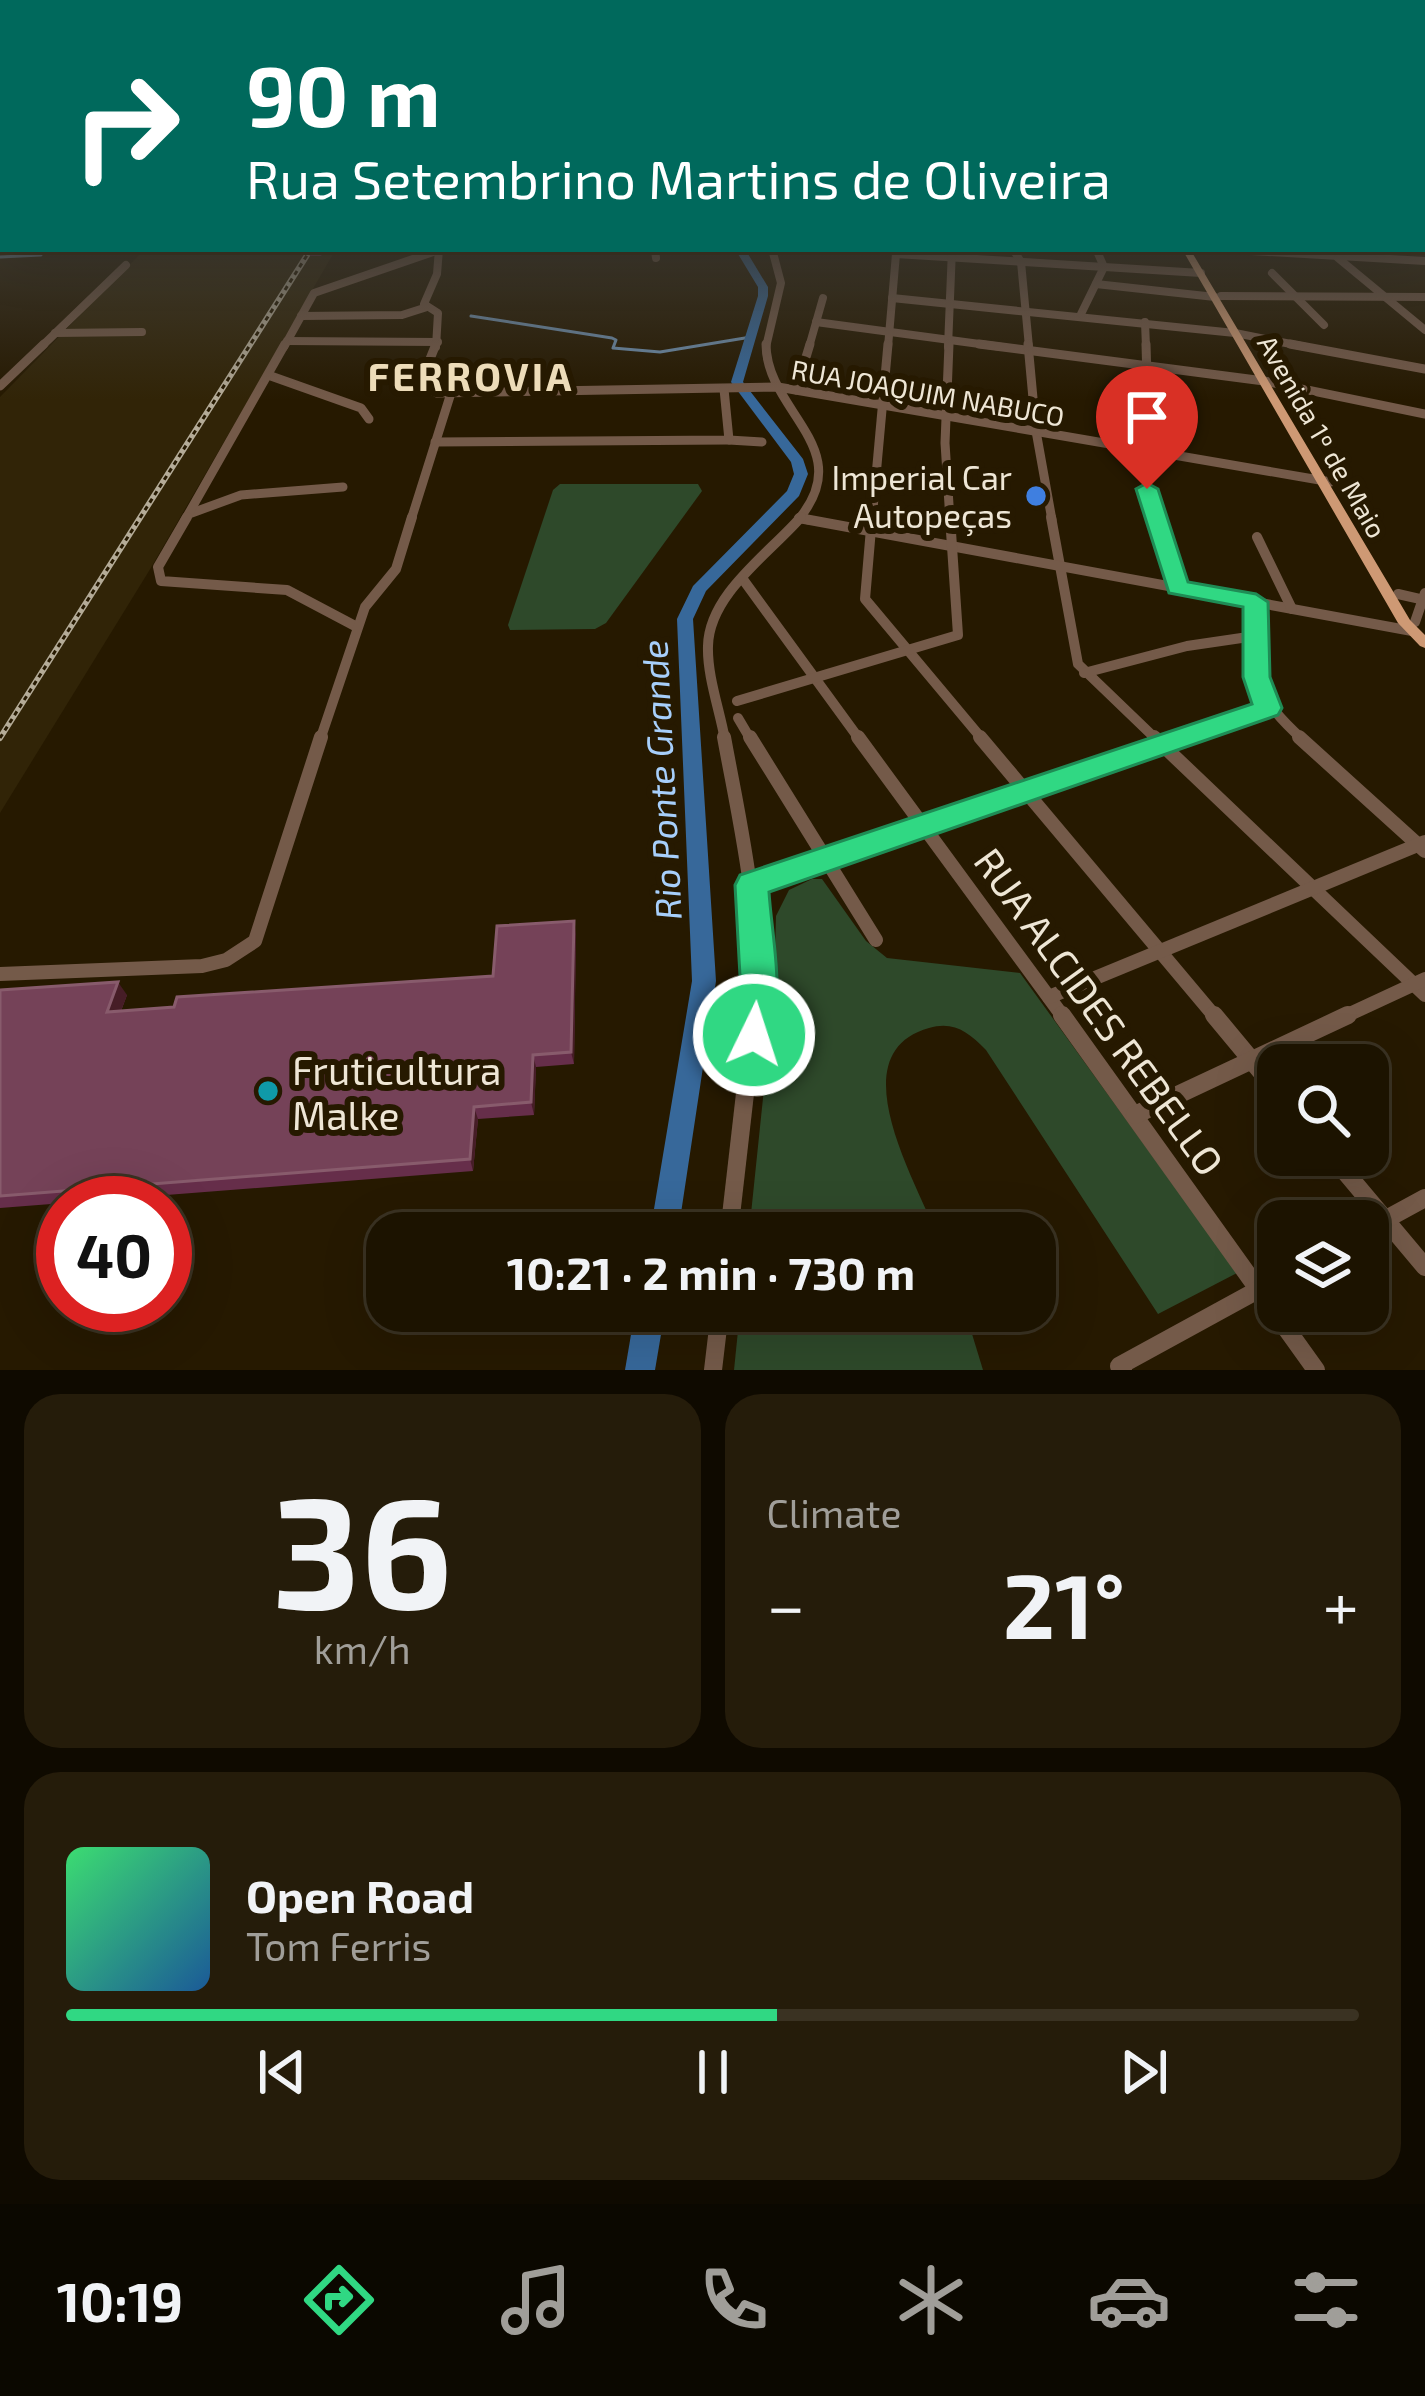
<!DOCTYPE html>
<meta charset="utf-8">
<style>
body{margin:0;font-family:"Exo 2",sans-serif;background:#251c0a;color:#f1f3f6;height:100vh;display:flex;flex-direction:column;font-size:45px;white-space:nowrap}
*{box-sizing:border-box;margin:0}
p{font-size:39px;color:#a09e99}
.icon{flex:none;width:66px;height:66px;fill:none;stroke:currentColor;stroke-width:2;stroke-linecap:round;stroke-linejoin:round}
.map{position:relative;height:1370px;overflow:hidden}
.drawer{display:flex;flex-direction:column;gap:24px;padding:24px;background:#0f0a00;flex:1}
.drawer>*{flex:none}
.top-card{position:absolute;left:0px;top:0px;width:1425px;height:252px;box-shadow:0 12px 48px #0002,0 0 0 3px #3a3222;background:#00695c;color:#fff;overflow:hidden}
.buttons{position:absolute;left:1257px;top:1044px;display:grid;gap:24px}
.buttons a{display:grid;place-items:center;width:132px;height:132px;border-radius:24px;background:#1c1300;box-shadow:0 12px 48px #0002,0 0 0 3px #3a3222;font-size:60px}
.speed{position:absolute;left:36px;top:1176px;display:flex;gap:24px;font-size:60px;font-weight:700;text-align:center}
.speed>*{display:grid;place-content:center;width:156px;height:156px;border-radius:50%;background:#1c1300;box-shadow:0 12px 48px #0002,0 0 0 3px #3a3222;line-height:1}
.speed .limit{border:18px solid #d22;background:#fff;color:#111}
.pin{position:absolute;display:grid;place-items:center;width:102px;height:102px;color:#fff;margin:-123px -51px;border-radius:50% 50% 50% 0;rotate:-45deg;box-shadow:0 0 12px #0007}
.pin .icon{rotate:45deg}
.me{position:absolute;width:132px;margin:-66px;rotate:4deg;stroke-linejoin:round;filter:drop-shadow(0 0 9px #0008)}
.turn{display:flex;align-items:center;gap:42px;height:252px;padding:0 48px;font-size:54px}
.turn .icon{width:156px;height:156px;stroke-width:2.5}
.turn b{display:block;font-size:84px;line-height:102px}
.big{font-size:90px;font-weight:700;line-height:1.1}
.drawer .widget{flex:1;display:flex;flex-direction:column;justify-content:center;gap:18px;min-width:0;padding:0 42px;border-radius:36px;background:#251c0a}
.drawer .dial{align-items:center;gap:0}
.dial b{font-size:156px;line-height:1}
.song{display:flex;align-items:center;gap:36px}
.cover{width:144px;height:144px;border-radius:18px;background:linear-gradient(135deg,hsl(140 70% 55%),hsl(210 70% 35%))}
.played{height:12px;border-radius:6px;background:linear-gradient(90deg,#30d883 55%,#3a3222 55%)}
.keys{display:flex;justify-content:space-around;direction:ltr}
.heat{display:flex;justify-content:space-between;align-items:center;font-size:66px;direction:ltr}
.drawer .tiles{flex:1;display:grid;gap:24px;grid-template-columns:1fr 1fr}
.widget:last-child{grid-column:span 2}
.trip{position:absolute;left:366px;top:1212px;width:690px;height:120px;border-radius:36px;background:#1c1300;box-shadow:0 12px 48px #0002,0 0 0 3px #3a3222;font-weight:700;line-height:120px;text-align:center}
.menu{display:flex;height:192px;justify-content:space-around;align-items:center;background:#0b0800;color:#a09e99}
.menu .icon{width:84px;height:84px}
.menu .active{color:#30d883}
.menu b{font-size:54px;color:#f1f3f6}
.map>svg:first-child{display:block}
</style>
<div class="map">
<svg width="1425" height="1370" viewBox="0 0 1425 1370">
<rect width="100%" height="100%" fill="#261900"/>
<polygon fill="#312407" points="145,249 336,249 149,571 0,813 0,397"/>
<g fill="#2e492a">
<polygon points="560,484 698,484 702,491 606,623 595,629 510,630 508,625 553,490"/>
<path d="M 812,879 L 822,879 L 866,941 L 887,958 L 1020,973 L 1237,1273 L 1158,1314 L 986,1050 C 968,1032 954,1021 929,1028 C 839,1053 915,1179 936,1233 L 749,1233 L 774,992 L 776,916 L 789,890 Z"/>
<polygon points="740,1311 965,1311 983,1370 734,1370"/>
</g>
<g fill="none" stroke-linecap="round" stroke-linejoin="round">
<g stroke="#6e8eac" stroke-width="3">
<polyline points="91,249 120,249"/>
<polyline points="53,252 65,249"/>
<polyline points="0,257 41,255"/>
<polyline points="471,316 612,338 616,340 613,348 660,352 751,337"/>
</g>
<g fill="#37689a" fill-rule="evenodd">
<polygon points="735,249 745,249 768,287 768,296 743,382 803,459 808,474 799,496 706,591 693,619 716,981 678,1233 650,1233 692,981 677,619 693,586 787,491 794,474 791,462 731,382 758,296 758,287"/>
<polygon points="635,1311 665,1311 655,1370 625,1370"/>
</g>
<g stroke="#745a49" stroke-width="8">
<polyline points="655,249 656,258"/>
<polyline points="1013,249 1021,262 1029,347"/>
<polyline points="1217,249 1425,261"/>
<polyline points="1338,258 1425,330"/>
<polyline points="1272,273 1324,325"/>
<polyline points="1096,284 1215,297"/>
<polyline points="1221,296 1425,297"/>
<polyline points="892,298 1235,333 1306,347"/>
<polyline points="1081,314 1104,267 1096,249"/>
<polyline points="301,316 402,315 427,307"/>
<polyline points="816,322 1002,347"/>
<polyline points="1145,322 1146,347"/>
<polyline points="55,333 142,332"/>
<polyline points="287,341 438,342"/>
<polyline points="41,347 126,265"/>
<polyline points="284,347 314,293 439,250 487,249"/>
<polyline points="436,347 438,313 424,304 437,274 439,249"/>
<polyline points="766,347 781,283 772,249"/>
<polyline points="809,347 823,298"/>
<polyline points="888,347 896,254 1201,273"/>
<polyline points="948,347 952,249"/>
</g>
<g stroke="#745a49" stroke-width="9">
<path d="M 766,344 C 766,412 859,448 798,520"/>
<polyline points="949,344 945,443 950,520"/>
<polyline points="979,344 1264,381 1425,414"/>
<polyline points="1028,344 1036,431 1052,520"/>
<polyline points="1146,344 1149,450"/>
<polyline points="1290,344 1425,369"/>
<polyline points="268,375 361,408 369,419"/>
<polyline points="375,376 420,384 437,393 778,387 1331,482"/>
<polyline points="420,384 436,344"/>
<polyline points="0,386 44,344"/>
<polyline points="796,390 810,344"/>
<polyline points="729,440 762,442"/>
<polyline points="435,442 729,440 724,389"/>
<polyline points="1147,489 1157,520"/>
<polyline points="189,514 241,495 343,487"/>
<polyline points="799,518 809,520"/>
<polyline points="185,520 285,344"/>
<polyline points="411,520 451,393"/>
<polyline points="872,520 888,344"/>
</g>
<g stroke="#745a49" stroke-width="10">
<polyline points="187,517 158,567 161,581 287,590 357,627"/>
<polyline points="872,517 865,599 983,740"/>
<polyline points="1051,517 1078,664 1157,740"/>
<polyline points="1156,517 1178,588"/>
<polyline points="799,518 1412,631"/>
<polyline points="1257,537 1292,609"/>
<polyline points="742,578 860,740"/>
<polyline points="1398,594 1425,600"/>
<path d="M 1256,602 C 1256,675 1246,688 1303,740"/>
<polyline points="1415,622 1425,593"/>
<polyline points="1084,673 1187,646 1255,636"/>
<polyline points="737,701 958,635 950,517"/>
<polyline points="738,718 751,740"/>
<polyline points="320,740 365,607 396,569 412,517"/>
<path d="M 725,740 C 720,711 707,676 708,646 C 709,594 770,553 801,517"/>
<polyline points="1175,740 1268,708"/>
</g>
<g stroke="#745a49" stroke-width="14">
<path d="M 724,737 C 741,830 764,924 753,1018"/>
<polyline points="750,737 876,940"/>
<polyline points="858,737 1064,1018"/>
<polyline points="980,737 1216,1018"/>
<polyline points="1154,737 1425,995"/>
<polyline points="1299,737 1425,851"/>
<polyline points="751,885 1184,737"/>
<polyline points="0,974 202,966 226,960 255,941 321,737"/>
<polyline points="1049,997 1425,842"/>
<polyline points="1341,1018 1425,979"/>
</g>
<g stroke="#745a49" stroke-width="18">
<polyline points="1062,1015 1316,1370"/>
<polyline points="1214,1015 1278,1092"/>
<polyline points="1135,1115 1348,1015"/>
<polyline points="1331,1155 1425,1267"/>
<polyline points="1368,1229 1425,1198"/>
<polyline points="729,1233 754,1015"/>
<polyline points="713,1370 720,1311"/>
<polyline points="1123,1370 1119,1366 1278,1279"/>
</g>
<polygon fill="#ce9974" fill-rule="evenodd" points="1182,249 1190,249 1410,620 1425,635 1425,648 1420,646 1398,623"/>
<g stroke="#b4ab97" stroke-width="6">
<polyline id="rail" points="0,738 311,249"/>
</g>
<use href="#rail" stroke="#261900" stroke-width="3" stroke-dasharray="4.5" stroke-linecap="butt"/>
</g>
<g fill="#662e4a">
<polygon points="308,249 326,249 321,256 310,256"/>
<polygon points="576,934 574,1064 536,1067 534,1115 478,1119 473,1171 0,1208 0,990 127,995 121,1011 174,1007 493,976"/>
</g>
<g fill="#461d26">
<polygon points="574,921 576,934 574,1064 571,1052"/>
<polygon points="118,982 127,995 116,1024 107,1012"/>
<polygon points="533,1055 536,1067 534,1115 531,1102"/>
<polygon points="474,1107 478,1119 473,1171 470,1159"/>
</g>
<polygon fill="#754258" stroke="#885b6c" stroke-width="3" points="574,921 571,1052 533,1055 531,1102 474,1107 470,1159 0,1196 0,990 118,982 107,1012 174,1007 177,997 493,976 497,926"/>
<linearGradient id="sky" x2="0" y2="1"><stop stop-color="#150e00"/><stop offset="0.52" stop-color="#413e37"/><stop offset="1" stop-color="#413e37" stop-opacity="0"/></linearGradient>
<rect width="1425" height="400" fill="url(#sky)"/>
<path fill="#30d883" stroke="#1f8c55" stroke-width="3" d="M 1147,483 L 1158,489 L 1188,582 L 1256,594 L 1268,602 L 1270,677 L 1282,708 L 1278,715 L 769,892 C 772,939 787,1003 767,1047 L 754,1051 L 741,1047 L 735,1035 L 740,976 L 735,885 L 740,875 L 1252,704 L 1243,677 L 1243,607 L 1169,593 L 1136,489 Z"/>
<circle fill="#3f7fe0" stroke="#261900" stroke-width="4.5" cx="1036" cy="496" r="12"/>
<circle fill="#0f9aa8" stroke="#261900" stroke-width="4.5" cx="268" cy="1091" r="12"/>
<g text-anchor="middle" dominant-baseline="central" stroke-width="12" stroke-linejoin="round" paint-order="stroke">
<g font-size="27" fill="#eee6d5" stroke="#261900">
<text transform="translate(928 392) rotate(10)">RUA JOAQUIM NABUCO</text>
<text transform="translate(1323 436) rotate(60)">Avenida 1º de Maio</text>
</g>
<g font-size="33" fill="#eee6d5" stroke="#261900" text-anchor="end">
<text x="1012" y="477">Imperial Car<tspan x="1012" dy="38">Autopeças</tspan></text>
</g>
<g font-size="36" font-style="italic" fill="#a7cffb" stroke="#261900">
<text transform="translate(660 780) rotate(-93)">Rio Ponte Grande</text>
</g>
<g font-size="39" font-weight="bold" letter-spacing="3" fill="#eddcb9" stroke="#261900">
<text x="471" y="375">FERROVIA</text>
</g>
<g font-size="39" fill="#eee6d5" stroke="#261900">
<text transform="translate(1100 1011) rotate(54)">RUA ALCIDES REBELLO</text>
</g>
<g font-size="39" fill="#eee6d5" stroke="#261900" text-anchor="start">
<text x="292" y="1069">Fruticultura<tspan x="292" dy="45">Malke</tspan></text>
</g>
</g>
</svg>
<div class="buttons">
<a><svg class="icon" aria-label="search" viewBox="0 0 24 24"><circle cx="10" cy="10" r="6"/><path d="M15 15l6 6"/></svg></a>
<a><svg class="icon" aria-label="layers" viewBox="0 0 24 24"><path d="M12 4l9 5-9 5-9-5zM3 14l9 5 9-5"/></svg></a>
</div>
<div class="speed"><div class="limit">40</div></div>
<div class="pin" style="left:1147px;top:489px;background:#d93025"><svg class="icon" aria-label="arrive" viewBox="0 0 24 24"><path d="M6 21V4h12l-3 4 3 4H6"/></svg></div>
<svg class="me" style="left:754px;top:1035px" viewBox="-20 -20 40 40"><circle r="17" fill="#30d883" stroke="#fff" stroke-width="3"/><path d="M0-11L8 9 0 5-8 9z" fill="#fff"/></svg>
<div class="trip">10:21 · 2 min · 730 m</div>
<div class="top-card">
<div class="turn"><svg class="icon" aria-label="right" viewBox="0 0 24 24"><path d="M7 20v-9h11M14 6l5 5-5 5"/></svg><div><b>90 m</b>Rua Setembrino Martins de Oliveira</div></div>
</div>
</div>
<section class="drawer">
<div class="tiles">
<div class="widget dial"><b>36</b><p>km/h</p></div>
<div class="widget"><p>Climate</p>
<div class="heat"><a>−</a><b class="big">21°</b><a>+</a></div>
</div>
<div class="widget">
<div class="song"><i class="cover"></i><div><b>Open Road</b><p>Tom Ferris</p></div></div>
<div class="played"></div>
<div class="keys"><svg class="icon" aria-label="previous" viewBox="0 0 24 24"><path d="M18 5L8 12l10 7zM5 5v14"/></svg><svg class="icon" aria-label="pause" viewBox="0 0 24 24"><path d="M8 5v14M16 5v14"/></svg><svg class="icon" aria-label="next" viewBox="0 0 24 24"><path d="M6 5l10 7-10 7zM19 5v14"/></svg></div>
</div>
</div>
</section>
<nav class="menu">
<b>10:19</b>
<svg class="icon active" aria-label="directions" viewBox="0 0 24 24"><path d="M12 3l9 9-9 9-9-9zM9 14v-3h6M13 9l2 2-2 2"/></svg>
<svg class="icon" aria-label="music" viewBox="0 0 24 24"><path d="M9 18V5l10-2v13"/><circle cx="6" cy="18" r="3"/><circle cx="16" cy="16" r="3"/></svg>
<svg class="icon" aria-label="phone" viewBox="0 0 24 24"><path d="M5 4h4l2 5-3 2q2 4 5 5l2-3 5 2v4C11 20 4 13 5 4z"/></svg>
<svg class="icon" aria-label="climate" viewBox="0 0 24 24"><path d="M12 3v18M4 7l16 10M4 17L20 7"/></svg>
<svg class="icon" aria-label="car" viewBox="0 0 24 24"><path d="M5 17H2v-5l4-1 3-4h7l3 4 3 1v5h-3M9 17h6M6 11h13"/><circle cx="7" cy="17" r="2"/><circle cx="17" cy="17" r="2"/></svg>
<svg class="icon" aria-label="filters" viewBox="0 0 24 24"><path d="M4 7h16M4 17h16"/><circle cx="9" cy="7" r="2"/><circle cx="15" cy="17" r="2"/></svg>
</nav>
